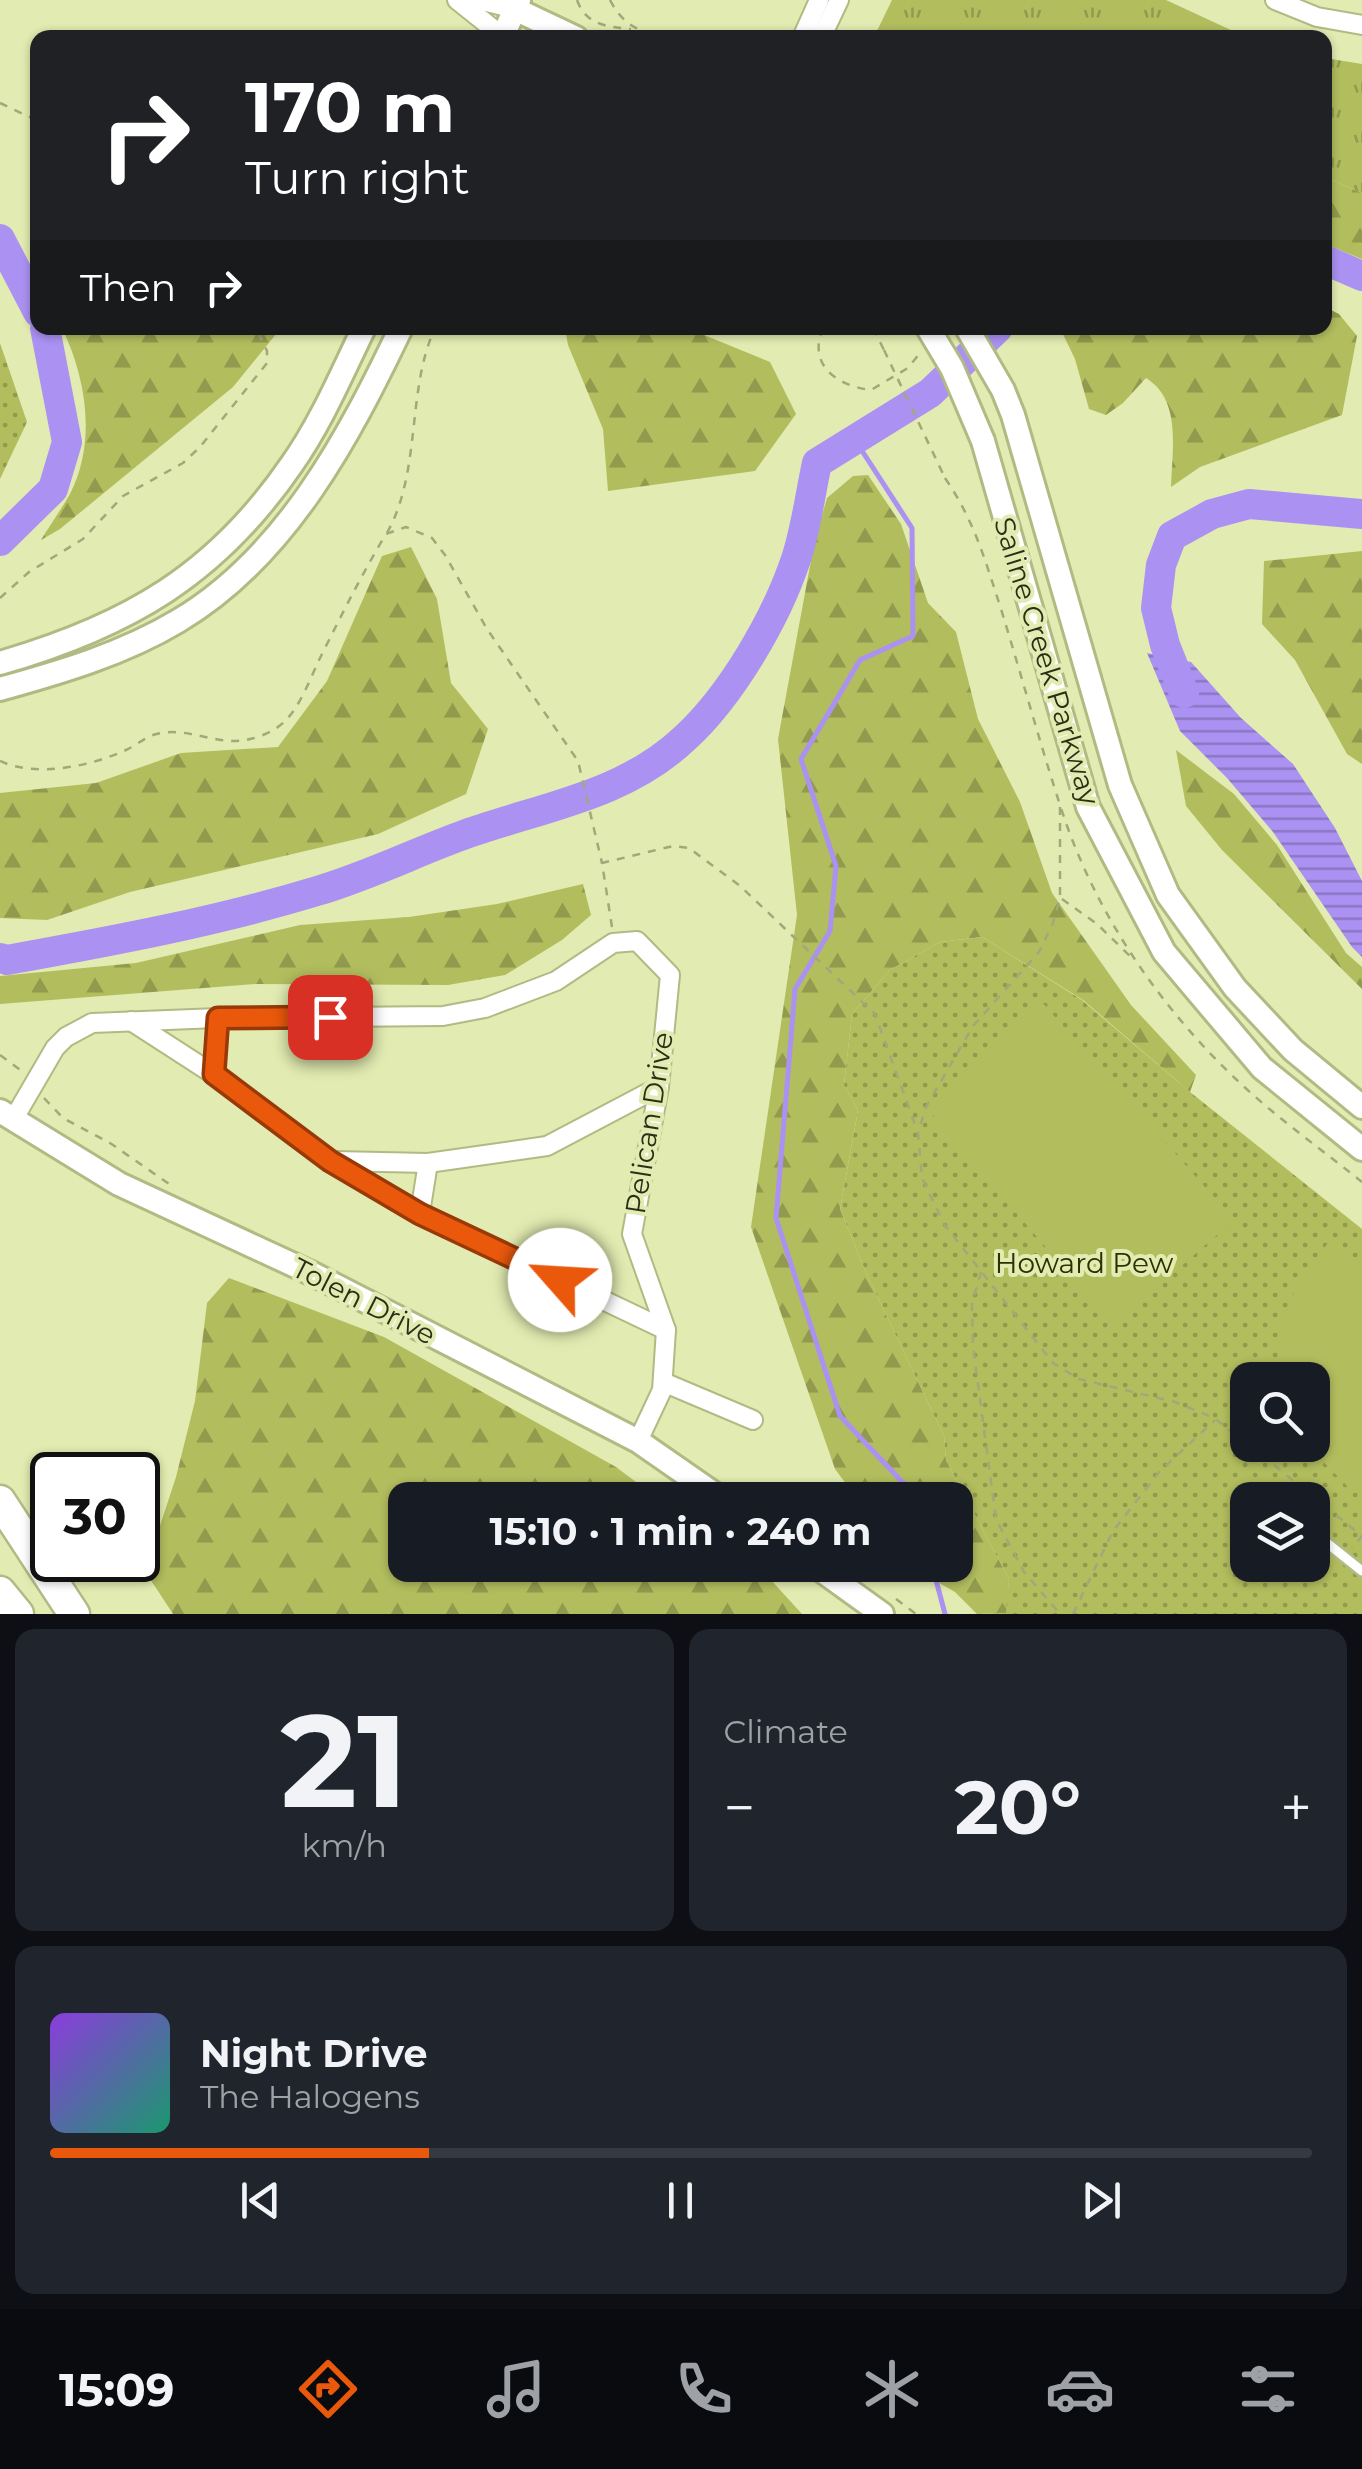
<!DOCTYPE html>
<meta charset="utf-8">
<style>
body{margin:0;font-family:Montserrat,sans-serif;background:#20242c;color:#f1f3f6;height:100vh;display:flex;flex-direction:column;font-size:38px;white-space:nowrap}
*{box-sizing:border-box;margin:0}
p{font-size:32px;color:#9ea1a6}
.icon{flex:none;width:55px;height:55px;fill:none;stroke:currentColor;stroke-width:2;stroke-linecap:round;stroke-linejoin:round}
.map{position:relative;height:1614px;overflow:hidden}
.details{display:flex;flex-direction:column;gap:15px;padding:15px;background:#0d0f14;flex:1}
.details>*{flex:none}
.top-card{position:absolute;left:30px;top:30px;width:1302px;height:305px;border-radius:20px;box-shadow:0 2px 8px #0004;background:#202124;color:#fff;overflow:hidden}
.buttons{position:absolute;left:1230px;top:1362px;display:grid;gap:20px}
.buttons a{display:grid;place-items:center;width:100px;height:100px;border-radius:20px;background:#171b24;box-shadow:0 2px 8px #0004;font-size:50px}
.speed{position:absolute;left:30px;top:1452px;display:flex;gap:20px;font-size:50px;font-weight:700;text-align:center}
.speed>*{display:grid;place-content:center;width:130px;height:130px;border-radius:50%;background:#171b24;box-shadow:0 2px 8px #0004;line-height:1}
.speed .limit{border:5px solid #111;border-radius:15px;background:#fff;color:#111}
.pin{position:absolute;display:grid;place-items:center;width:85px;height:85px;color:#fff;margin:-42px;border-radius:20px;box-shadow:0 5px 15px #0006}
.me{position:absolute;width:110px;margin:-55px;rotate:296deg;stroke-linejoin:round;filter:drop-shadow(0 0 8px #0008)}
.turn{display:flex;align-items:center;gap:35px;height:210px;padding:0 50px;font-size:45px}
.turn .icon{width:130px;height:130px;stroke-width:2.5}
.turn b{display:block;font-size:70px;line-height:85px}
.then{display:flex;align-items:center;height:95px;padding:0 50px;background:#0003;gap:20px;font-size:38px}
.big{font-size:75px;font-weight:700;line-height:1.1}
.details .tile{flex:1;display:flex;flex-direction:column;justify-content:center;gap:15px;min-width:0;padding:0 35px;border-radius:20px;background:#20242c}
.details .dial{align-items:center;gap:0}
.dial b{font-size:130px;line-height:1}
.song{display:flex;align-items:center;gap:30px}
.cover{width:120px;height:120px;border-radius:15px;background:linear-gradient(135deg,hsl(270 70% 55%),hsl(160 70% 35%))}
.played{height:10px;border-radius:5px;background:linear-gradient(90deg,#ea580c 30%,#363941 30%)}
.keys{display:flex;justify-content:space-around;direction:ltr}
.heat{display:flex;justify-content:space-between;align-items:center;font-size:55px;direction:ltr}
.details .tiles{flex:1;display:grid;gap:15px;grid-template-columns:1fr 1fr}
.tile:last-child{grid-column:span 2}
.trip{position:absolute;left:388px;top:1482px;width:585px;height:100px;border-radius:20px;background:#171b24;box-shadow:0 2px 8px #0004;font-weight:700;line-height:100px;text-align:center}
.tab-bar{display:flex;height:160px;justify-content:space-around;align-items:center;background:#090b0e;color:#9ea1a6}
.tab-bar .icon{width:70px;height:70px}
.tab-bar .selected{color:#ea580c}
.tab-bar b{font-size:45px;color:#f1f3f6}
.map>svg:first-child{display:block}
</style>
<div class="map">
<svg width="1362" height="1614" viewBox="0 0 1362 1614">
<defs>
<pattern id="grass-tufts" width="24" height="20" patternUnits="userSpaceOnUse" patternTransform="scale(2.5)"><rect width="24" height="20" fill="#b2bd5e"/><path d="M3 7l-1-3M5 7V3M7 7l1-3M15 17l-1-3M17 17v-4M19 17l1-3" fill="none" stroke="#919a4d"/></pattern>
<pattern id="forest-firs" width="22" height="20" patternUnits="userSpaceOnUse" patternTransform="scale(2.5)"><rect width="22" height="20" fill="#b2bd5e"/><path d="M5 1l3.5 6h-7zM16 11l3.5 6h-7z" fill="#919a4d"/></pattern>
<pattern id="park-dots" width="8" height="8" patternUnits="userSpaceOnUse" patternTransform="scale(2.5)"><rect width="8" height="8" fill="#b2bd5e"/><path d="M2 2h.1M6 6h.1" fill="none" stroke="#919a4d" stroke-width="1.8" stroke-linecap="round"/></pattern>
<pattern id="water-rules" width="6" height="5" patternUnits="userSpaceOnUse" patternTransform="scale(2.5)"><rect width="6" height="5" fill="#ab91f2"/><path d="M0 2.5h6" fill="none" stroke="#8b77c3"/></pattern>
</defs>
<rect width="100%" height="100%" fill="#e2ebb1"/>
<g fill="url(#grass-tufts)">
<polygon points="892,0 1166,0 1246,37 874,37"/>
<polygon points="1325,58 1362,64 1362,193 1325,177"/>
</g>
<g fill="url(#forest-firs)">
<polygon points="1325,177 1362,193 1362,259 1325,244"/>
<path d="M 1325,307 L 1339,314 L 1357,336 L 1342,415 L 1200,467 L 1171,487 C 1172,450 1182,400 1146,378 L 1123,403 L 1106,415 L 1089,409 L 1075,359 L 1060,328 L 1325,328 Z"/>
<path d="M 62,328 L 281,328 L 233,387 L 60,529 L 41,540 C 50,525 61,510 70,494 C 97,441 86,378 62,328 Z"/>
<polygon points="565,328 687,328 770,362 796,414 755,471 608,491 603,429 568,345"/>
<polygon points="868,475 901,524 928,603 956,632 978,719 1020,802 1052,893 1131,1005 1196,1075 1190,1092 1083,1000 982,937 940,942 890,970 852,1014 844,1085 858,1110 840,1209 867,1275 944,1436 946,1460 1009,1579 1007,1613 977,1614 955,1592 908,1565 955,1565 955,1500 858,1500 835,1469 751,1227 797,915 778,739 815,539 827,498 853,476"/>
<polygon points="411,547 437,599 451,683 488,729 466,794 378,834 130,892 47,920 0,918 0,793 96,783 181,753 278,747 327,681 382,556"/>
<polygon points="1362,551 1362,764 1347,754 1295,660 1262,624 1264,561"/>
<polygon points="1176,750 1234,794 1277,845 1346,953 1362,967 1362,989 1222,850 1186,806"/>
<polygon points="583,884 591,915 562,940 505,975 448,985 255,984 0,1004 0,976 136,963 300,925 409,917 497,904"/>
<polygon points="229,1278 384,1337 616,1467 660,1500 405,1500 405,1565 750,1565 771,1580 802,1614 173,1614 145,1571 176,1477 195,1401 207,1303"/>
</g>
<g fill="url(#park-dots)" fill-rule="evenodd">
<polygon points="0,343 27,422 0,479"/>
<path d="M 982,937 L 1082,1000 L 1190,1092 L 1362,1229 L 1362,1614 L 984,1614 L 1006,1613 L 1009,1579 L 946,1460 L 944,1436 L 867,1275 L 840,1209 L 858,1110 L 844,1085 L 852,1014 L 890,970 L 940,942 ZM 1248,1380 L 1312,1380 L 1312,1445 L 1248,1445 ZM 1248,1500 L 1312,1500 L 1312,1565 L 1248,1565 Z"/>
</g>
<g fill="#b2bd5e">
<polygon points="1041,1001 1234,1220 1113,1326 926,1107"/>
<path d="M 1328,1243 L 1362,1266 L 1362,1484 L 1354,1493 L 1307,1445 L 1312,1445 L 1312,1380 L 1281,1380 C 1275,1320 1291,1289 1328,1243 Z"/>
</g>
<polygon fill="url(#water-rules)" points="1147,653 1191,662 1241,718 1293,764 1335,828 1362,881 1362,957 1352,947 1273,832 1227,778 1180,731"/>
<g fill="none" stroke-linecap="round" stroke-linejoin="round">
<g stroke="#ab91f2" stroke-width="5">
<polyline points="855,440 912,528 913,636 860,660 801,759 836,866 830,931 795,989 776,1218 840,1416 907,1487 911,1500"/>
<polyline points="932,1565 945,1614"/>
</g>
<g stroke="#ab91f2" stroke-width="30">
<polyline points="0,239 38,312"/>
<polyline points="1325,260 1362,276"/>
<polyline points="0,541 53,489 67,442 45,328"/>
<polyline points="1184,693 1165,645 1156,608 1161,565 1172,536 1212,514 1249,504 1362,514"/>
<path d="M 0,958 L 7,960 C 112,941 215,922 317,891 C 368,876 416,852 466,834 C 542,807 624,796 685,738 C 731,696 776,619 796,559 C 806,529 810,495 817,463 L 930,393 L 998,328"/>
</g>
<g stroke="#b2ba83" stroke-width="14">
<g id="lane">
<polyline points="1312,1531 1362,1571"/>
<polyline points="1236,1565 1248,1551"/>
</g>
</g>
<g stroke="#b2ba83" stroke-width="22">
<g id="street">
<polyline points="457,0 502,36"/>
<polyline points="479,0 515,9"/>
<polyline points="1275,0 1317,17 1362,25"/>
<polyline points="802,38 819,0"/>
<polyline points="821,38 839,0"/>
<polyline points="131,1021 213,1074 330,1161 420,1213 666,1330"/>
<polyline points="213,1074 218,1018"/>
<polyline points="13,1120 55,1048 66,1037 92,1023 218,1018 443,1016 485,1008 556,981 613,943 637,941 670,975 659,1087 632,1234 666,1330 662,1390 638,1441"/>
<polyline points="335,1161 428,1163 547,1146 659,1087"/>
<polyline points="420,1213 428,1163"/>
<polyline points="663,1382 753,1420"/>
</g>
</g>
<g stroke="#b2ba83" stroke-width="28">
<g id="secondary">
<polyline points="515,9 576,38"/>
<polyline points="502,38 519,0"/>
<polyline points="967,328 1003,390 1013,415 1120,785 1168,895 1235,988 1293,1050 1362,1107"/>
<polyline points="983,441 1088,807 1164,952 1262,1068 1362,1149"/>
<path d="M 0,663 C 128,626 216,575 292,464 C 321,423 342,373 364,328"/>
<path d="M 0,689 C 61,672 123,654 178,621 C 286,557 349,437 401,328"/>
<polyline points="0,1111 119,1184 313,1274 638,1441 723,1500"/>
<polyline points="814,1565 882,1614"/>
</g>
</g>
<g stroke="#b2ba83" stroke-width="35">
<g id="highway">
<polyline points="0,1501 74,1614"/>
<polyline points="0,1592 18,1614"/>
</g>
</g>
<g stroke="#a1a87a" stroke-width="2.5" stroke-dasharray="8 8" stroke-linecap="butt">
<path d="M 577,0 C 586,25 607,27 631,29"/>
<path d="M 610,0 C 623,25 637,30 663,38"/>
<polyline points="153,38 155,33"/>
<polyline points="853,38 856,26"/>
<polyline points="0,103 38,121"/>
<path d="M 823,328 C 807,365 837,386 871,390 L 908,368 L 920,353"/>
<polyline points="873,328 884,350"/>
<path d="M 945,478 C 975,522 985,560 1001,609 C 1021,674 1039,740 1060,805 C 1093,910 1159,1007 1239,1082 C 1277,1118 1321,1149 1362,1182"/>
<path d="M 387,533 C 422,470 406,391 435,328"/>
<polyline points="0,598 29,572 83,539 123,496 183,463 200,447 267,363 267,351 256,328"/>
<path d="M 0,761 C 37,778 91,766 126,750 C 135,746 143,739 153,735 C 187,724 217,748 250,739 C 261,737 276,730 284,722 C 301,706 311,676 321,656 C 342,614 362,574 386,534 L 406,527 L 432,538 L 445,555 L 487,629 L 578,761 L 602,863"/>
<polyline points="1060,807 1060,898 1053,923 1039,952 973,1026 926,1107 918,1133 922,1178 944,1224 1053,1363 1079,1379 1175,1402 1214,1418 1248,1444"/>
<polyline points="1062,899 1097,924 1132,958"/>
<polyline points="612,927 602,863 673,846 689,848 739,885 875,1014 917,1130"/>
<polyline points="0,1055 23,1072"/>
<polyline points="44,1098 63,1118 110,1143 172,1186"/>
<polyline points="981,1272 972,1304 973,1347 996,1519 1024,1572 1060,1614"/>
<polyline points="1249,1445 1362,1536 1352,1548"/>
<polyline points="896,1599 916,1614"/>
<polyline points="1073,1614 1113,1531 1160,1471 1215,1420"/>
</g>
<use href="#lane" stroke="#fff" stroke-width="9"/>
<use href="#street" stroke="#fff" stroke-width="18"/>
<use href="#secondary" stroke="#fff" stroke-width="22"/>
<use href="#highway" stroke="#fff" stroke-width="30"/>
<g stroke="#b2ba83" stroke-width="28" stroke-linecap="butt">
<polyline id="secondary-bridge" points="928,328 952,368 983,441"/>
</g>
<polyline stroke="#a1a87a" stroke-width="2.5" stroke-dasharray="8 8" stroke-linecap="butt" points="884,350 945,478"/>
<use href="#secondary-bridge" stroke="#fff" stroke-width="22"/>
</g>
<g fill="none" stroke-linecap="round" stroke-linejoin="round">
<g stroke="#983908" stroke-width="25">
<polyline id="route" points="330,1017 218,1018 214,1074 330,1161 420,1214 560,1280"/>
</g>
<use href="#route" stroke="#ea580c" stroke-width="18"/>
</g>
<g text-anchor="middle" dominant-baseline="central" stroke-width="8" stroke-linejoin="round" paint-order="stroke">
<g font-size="28" fill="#2b2e17" stroke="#e2ebb1">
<text transform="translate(1047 661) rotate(73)">Saline Creek Parkway</text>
<text transform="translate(649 1123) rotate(-81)">Pelican Drive</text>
<text transform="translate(364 1301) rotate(27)">Tolen Drive</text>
</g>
<g font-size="28" fill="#2d3100" stroke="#e2ebb1">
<text x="1084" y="1263">Howard Pew</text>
</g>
</g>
</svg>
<div class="buttons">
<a><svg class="icon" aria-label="search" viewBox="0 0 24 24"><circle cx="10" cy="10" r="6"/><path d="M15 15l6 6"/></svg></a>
<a><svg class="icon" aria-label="layers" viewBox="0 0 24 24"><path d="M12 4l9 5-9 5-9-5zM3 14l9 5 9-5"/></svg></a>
</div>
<div class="speed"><div class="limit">30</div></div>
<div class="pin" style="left:330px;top:1017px;background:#d93025"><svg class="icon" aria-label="arrive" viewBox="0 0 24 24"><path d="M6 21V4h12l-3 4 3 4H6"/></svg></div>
<svg class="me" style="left:560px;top:1280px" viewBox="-20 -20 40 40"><circle r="19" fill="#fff"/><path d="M0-13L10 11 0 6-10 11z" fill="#ea580c"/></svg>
<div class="trip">15:10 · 1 min · 240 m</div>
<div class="top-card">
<div class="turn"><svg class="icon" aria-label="right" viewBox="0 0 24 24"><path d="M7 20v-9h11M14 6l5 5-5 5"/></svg><div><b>170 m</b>Turn right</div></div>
<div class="then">Then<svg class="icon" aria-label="right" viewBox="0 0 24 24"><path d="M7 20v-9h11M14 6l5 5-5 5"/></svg></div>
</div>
</div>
<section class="details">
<div class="tiles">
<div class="tile dial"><b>21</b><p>km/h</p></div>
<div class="tile"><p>Climate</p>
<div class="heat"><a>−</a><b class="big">20°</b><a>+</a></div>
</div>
<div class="tile">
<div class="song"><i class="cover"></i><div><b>Night Drive</b><p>The Halogens</p></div></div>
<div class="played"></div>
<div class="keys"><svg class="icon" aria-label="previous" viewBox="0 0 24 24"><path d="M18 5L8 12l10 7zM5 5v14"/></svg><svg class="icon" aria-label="pause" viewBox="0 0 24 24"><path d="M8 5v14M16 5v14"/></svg><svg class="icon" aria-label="next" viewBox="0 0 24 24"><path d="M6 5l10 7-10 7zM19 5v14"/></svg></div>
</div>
</div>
</section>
<nav class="tab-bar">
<b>15:09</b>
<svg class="icon selected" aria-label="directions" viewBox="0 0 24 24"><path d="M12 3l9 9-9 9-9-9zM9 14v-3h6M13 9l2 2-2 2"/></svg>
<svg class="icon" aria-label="music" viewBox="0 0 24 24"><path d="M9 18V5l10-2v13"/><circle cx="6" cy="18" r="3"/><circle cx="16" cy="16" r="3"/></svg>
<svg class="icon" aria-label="phone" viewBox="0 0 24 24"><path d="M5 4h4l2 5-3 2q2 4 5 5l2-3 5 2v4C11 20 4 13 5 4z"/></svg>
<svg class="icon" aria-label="climate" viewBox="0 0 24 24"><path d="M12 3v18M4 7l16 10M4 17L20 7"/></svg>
<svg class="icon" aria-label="car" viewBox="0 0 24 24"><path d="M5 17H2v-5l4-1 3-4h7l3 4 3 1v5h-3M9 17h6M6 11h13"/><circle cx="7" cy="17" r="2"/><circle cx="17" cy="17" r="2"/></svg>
<svg class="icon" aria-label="filters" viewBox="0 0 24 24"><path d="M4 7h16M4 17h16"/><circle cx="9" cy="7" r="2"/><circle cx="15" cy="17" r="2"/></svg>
</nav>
